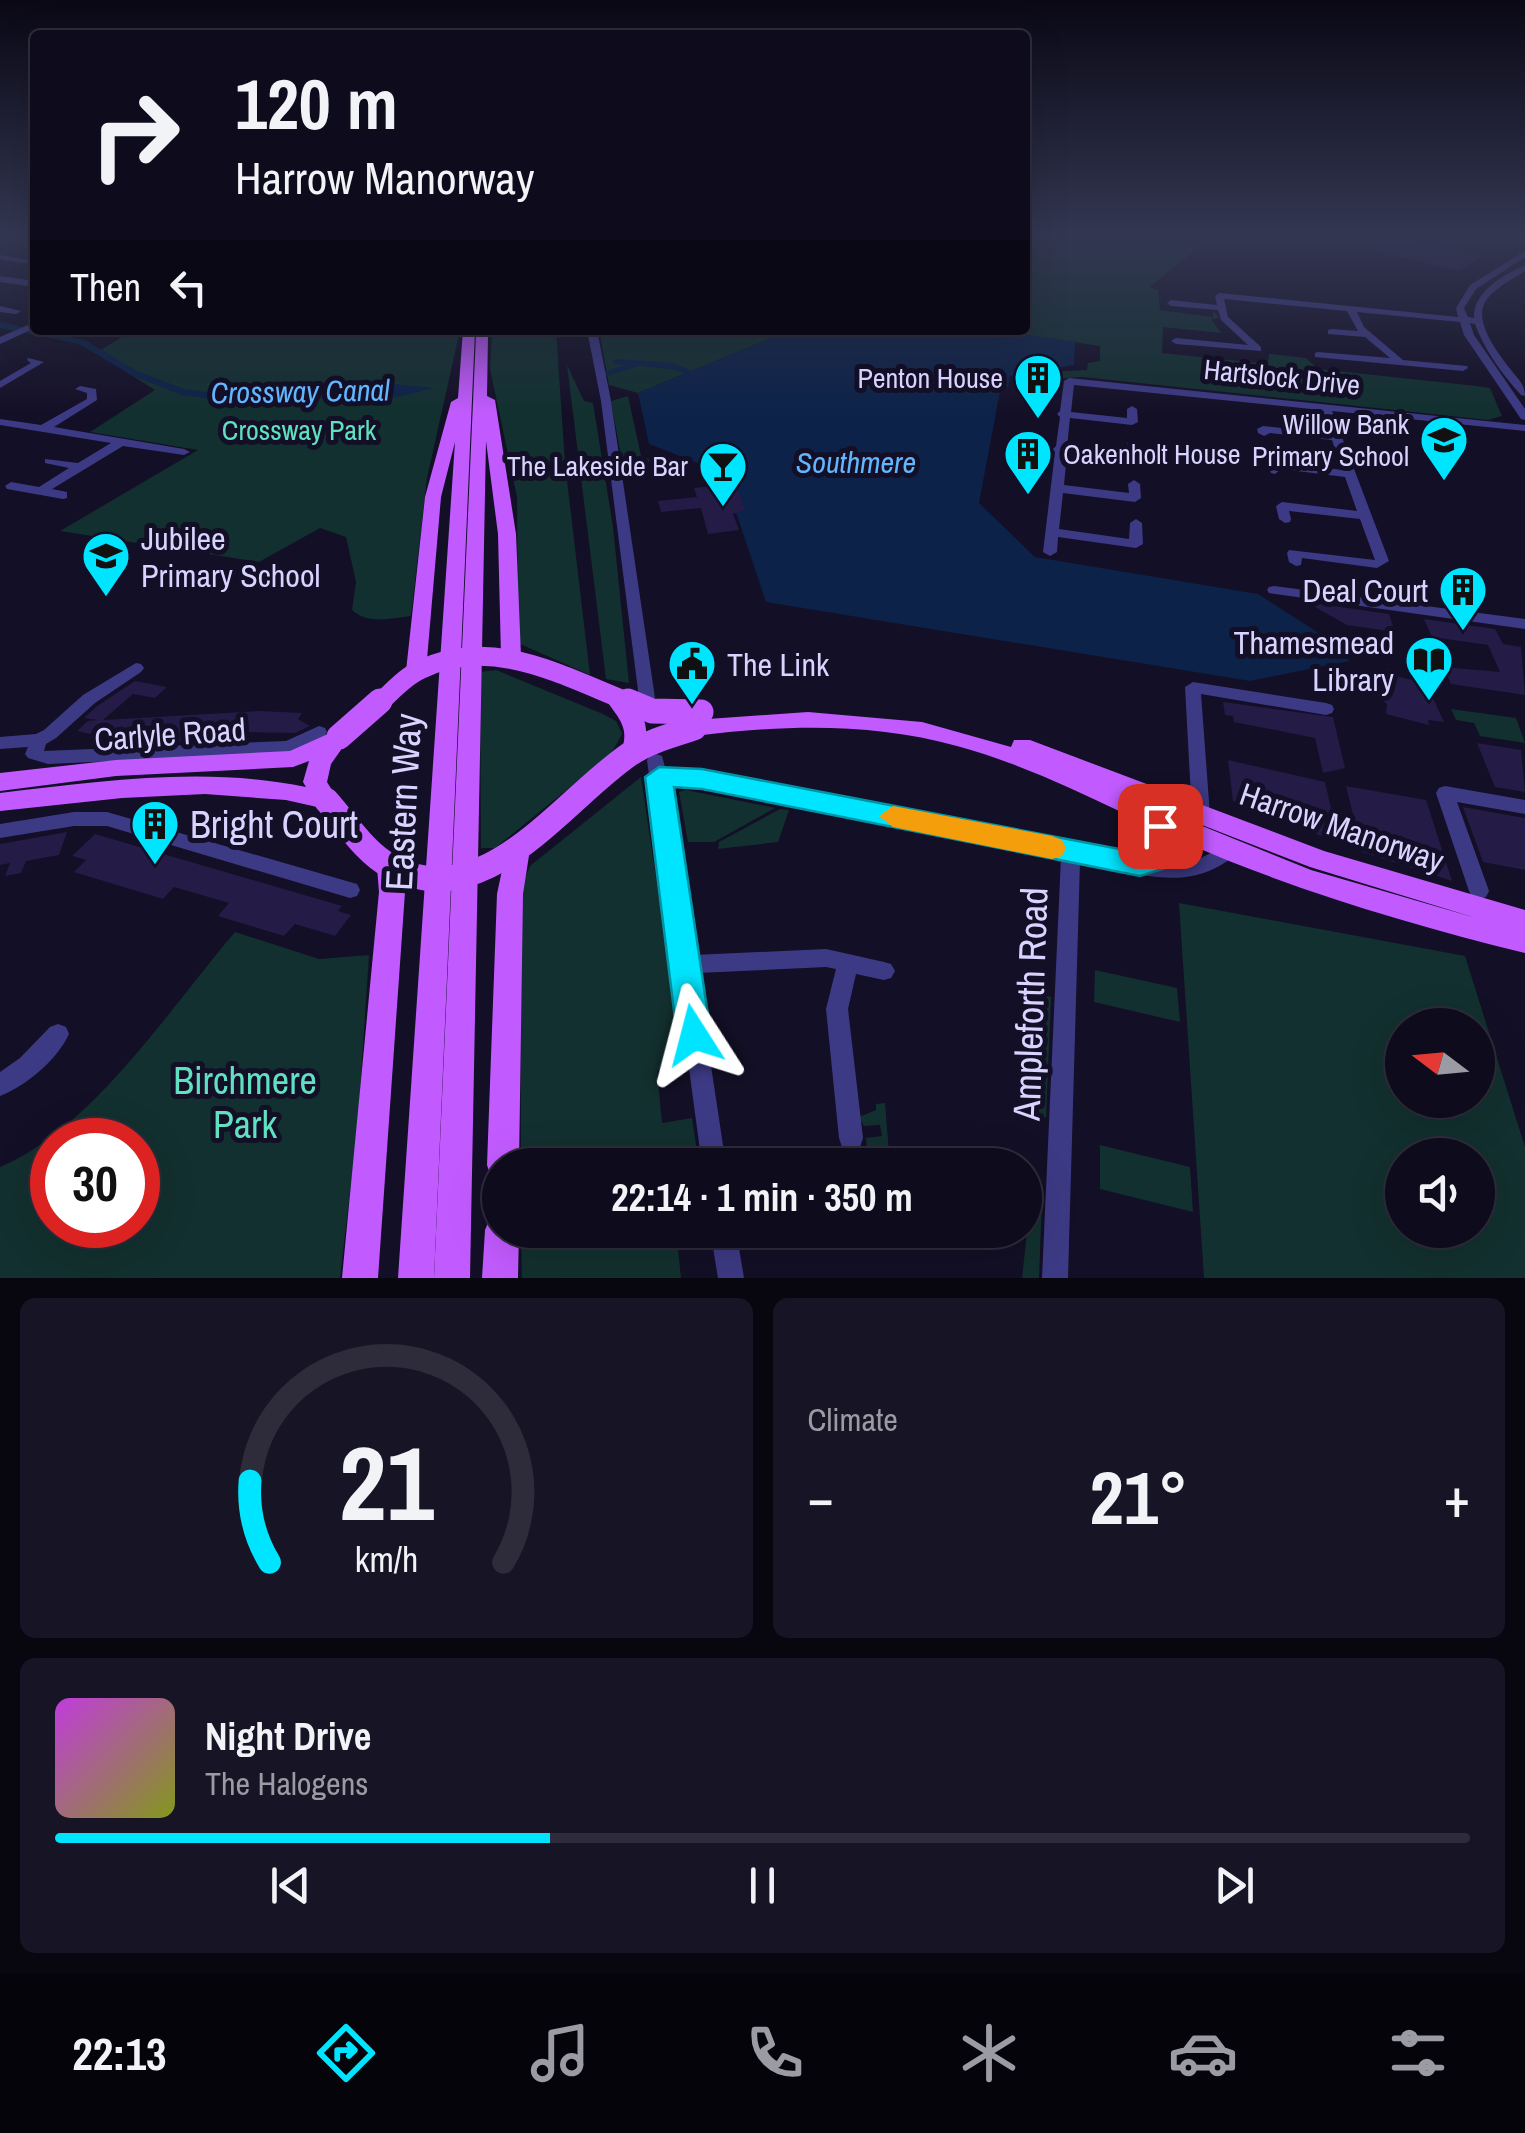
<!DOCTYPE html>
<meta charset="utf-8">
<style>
body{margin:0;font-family:"Archivo Narrow",sans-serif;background:#171425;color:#f1f3f6;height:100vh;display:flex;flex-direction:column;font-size:38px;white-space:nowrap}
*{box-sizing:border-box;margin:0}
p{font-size:32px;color:#9b9ba3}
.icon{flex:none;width:55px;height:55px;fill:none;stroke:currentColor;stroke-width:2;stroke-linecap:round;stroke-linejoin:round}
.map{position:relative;height:1278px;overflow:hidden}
.panel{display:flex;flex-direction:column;gap:20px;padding:20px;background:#08060f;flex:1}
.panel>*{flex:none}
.guide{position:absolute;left:30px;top:30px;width:1000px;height:305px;border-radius:10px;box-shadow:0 10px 40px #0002,0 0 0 2px #2e2b3b;background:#0e0b1c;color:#f1f3f6;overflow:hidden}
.needle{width:65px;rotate:286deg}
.tools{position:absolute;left:1385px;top:1008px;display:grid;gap:20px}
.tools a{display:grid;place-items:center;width:110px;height:110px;border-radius:50%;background:#0e0b1c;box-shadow:0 10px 40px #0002,0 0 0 2px #2e2b3b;font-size:50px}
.speed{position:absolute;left:30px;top:1118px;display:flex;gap:20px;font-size:50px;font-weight:700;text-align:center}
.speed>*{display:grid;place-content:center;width:130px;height:130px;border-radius:50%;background:#0e0b1c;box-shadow:0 10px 40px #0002,0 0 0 2px #2e2b3b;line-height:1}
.speed .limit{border:15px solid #d22;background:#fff;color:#111}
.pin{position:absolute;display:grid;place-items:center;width:85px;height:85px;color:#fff;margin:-42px;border-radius:20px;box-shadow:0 5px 15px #0006}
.me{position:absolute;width:110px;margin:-55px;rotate:351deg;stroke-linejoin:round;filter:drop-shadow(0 0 8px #0008)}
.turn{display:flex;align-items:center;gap:35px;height:210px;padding:0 40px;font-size:45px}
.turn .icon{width:130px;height:130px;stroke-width:2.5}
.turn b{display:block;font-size:70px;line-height:85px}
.then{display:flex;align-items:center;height:95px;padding:0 40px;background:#0003;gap:20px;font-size:38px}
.big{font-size:75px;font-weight:800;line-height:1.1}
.panel .tile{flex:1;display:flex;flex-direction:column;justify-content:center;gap:15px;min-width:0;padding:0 35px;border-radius:15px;background:#171425}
.panel .dial{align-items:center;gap:0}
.dial svg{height:260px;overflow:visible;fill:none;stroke:#2e2b3b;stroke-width:7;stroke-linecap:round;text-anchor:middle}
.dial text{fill:#f1f3f6;stroke:none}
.song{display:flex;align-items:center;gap:30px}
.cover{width:120px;height:120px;border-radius:15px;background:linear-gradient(135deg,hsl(290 70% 55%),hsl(70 70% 35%))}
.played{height:10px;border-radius:5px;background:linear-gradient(90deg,#00e5ff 35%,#2e2b3b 35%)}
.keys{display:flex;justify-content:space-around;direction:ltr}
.heat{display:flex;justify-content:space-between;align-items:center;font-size:55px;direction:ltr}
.panel .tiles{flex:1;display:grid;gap:20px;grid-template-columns:1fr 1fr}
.tile:last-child{grid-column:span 2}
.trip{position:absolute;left:482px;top:1148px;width:560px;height:100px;border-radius:50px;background:#0e0b1c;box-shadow:0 10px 40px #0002,0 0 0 2px #2e2b3b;font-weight:800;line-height:100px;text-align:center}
.tab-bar{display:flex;height:160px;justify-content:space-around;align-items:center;background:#06040b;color:#9b9ba3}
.tab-bar .icon{width:70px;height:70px}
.tab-bar .active{color:#00e5ff}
.tab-bar b{font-size:45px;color:#f1f3f6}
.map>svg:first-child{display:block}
</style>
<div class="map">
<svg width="1525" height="1278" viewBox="0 0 1525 1278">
<rect width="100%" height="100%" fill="#130f26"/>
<g fill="#12302f" fill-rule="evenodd">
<polygon points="1025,235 1256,235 1232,245 1207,241 1149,287 1158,290 1160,310 1213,317 1213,310 1219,318 1211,319 1221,333 1163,327 1162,353 1268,364 1269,354 1306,358 1318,369 1476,386 1490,388 1502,416 1488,420 1083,377 1050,379 1050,372 1087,370 1088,363 1100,361 1100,346 995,330 1025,330"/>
<path d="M 133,330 L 460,330 L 427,478 L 411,616 C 392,618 368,625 352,610 L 356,582 L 346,537 L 320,528 L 259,562 L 60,531 L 198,450 L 90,432 L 155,390 L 96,353 Z"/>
<polygon points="492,330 556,330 565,463 590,675 518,643 517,497 490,369"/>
<polygon points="599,330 895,330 771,338 638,393 609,385"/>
<polygon points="567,365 584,401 593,403 613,527 629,683 606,679"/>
<polygon points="628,396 641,456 655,462 624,473 611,401"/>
<polygon points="496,670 603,714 616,721 622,734 611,754 495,848 481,848 480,672"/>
<polygon points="1451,709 1516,718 1525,743 1480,736 1474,723 1456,720"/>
<polygon points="641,777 684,1066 657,1071 662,1123 692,1118 699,1165 521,1165 520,891 530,866"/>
<polygon points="686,790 775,808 714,842 688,842 679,792"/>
<polygon points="780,809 789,810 778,842 718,849 719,842"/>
<path d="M 1179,903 L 1465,956 L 1525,1147 L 1525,1278 L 1204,1278 ZM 1478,1025 L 1478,1100 L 1402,1100 L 1402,1025 ZM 1478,1155 L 1478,1230 L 1402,1230 L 1402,1155 Z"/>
<path d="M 235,932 L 319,959 L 369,955 L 358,1123 L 340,1278 L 0,1278 L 0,1167 C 92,1129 170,1008 235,932 ZM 52,1140 L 138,1140 L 138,1225 L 52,1225 Z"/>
<polygon points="1095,970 1177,988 1180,1022 1094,1002"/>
<polygon points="1042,994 1051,997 1046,1118 1034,1115"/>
<polygon points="885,1103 890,1165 861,1165 860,1150 867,1149 866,1138 882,1136 880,1125 864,1126 859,1117 876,1110 876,1104"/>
<polygon points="1100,1145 1190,1167 1193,1212 1100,1189"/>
<polygon points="1032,1187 1042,1200 1039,1278 1022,1278"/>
<polygon points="521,1230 676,1230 681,1278 522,1278"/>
</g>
<g fill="#0c2248">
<polygon points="895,330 995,330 1075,342 1074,365 1010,376 1008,387 1001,386 979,503 1035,557 1258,594 1344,649 1349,661 1250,681 766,602 723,473 649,444 638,393 771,338"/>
<path d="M 374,382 L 434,388 C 399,395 341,417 312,392 Z"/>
</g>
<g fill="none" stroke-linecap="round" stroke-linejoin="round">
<g fill="#0c2248" fill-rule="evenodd">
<polygon points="0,322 85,340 137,371 184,389 246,397 328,390 333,393 328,396 246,403 182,395 131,375 79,344 0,328"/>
<polygon points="616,359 672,363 695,372 690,375 671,369 640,366 604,376 604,372 625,365 613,364 613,360"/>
</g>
</g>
<g fill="#241b47">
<polygon points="1366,235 1389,235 1482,256 1459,271 1349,244"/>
<polygon points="736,484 745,510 733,514 739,530 708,534 701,508 661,512 658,501 697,497 694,488"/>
<polygon points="1306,602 1389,614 1395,632 1347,625"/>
<polygon points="1424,619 1495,629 1503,644 1521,647 1525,695 1451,684 1444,667 1500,672 1488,645 1432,637"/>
<polygon points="1390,669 1399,677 1426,683 1444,722 1428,720 1429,725 1386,714 1387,704 1348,675"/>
<polygon points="135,681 167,687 155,698 133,694 103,720 259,711 302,713 298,719 310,726 295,733 201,731 196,740 178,742 174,741 179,732 99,736 77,731 88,721 97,720 84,718 97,706"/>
<polygon points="1223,702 1333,717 1345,768 1323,773 1315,738 1234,722 1233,716 1225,715"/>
<polygon points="1477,743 1521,750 1525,792 1495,787"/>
<polygon points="1228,760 1325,782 1339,843 1233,801"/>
<polygon points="1346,786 1426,800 1452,881 1362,852"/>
<polygon points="1463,807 1525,818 1525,870 1483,862"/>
<polygon points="67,832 59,855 26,861 21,873 5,876 10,863 0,865 0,844"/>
<polygon points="95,834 342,906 338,911 351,915 335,936 295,924 284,936 218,916 229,903 174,887 163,899 74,872 86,860 72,856"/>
</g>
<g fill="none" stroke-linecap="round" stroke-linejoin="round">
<g fill="#3d3a85" fill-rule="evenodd">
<path d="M 1525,251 L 1525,257 L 1476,289 L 1464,308 L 1468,317 L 1474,318 C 1473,291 1504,275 1525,265 L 1525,271 C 1513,279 1496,287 1487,299 C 1471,320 1498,353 1511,370 C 1518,379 1525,384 1525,396 L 1521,395 C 1502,374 1485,351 1475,324 L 1470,323 L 1474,335 L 1525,409 L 1525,420 L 1521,419 L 1464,335 L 1460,322 L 1357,312 L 1364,327 L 1403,360 L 1467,366 L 1468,368 L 1463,371 L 1315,357 L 1315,353 L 1318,352 L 1390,358 L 1365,337 L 1328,334 L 1328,330 L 1331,329 L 1358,331 L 1347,311 L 1224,299 L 1228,317 L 1261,347 L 1261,351 L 1176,344 L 1171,341 L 1176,338 L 1248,345 L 1221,320 L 1218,310 L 1171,306 L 1167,303 L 1171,300 L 1217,305 L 1215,296 L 1219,293 L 1458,317 L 1456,308 L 1470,285 Z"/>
<polygon points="0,255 35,261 35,265 0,259"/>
<polygon points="0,276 35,281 35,287 0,282"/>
<polygon points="0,306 21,311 16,314 0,312"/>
<polygon points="35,322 35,328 0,344 0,337"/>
<polygon points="587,330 597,330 611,401 655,698 647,703 639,698 601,401"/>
<polygon points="28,358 44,362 0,388 0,381 31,363 27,360"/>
<polygon points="1069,378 1525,425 1525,431 1332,411 1389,561 1377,568 1302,558 1301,565 1296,566 1289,562 1287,553 1289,550 1375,560 1360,519 1289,511 1291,519 1290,522 1285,523 1279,519 1276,506 1282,502 1357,511 1345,477 1281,469 1275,474 1271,473 1267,465 1273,461 1342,470 1332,440 1270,433 1264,436 1258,433 1257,429 1263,426 1329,433 1321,410 1074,385 1071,412 1127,418 1127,409 1132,406 1137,409 1138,422 1132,425 1070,418 1067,447 1127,454 1127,443 1133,440 1139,443 1139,458 1133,462 1067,453 1064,485 1129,493 1128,484 1134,480 1140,484 1141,498 1135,502 1063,493 1059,529 1129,539 1130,523 1136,519 1142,523 1143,544 1136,548 1058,537 1057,552 1050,556 1043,552 1055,452 1053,449 1056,446 1060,417 1057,414 1060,411 1064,381"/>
<polygon points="80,386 96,389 97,400 54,427 184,449 190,452 184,455 123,446 52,489 67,492 67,498 63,499 7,489 5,486 11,482 39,487 69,468 45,463 45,459 78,463 111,443 0,425 0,419 41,425 87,399 87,393 75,389"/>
<polygon points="1274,586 1525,619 1525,629 1269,593 1267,590 1269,587"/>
<polygon points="136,663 141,664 144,668 141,672 95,703 56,738 46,744 44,751 286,741 319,726 325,728 327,732 325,736 289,753 48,764 28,758 25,754 28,747 0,749 0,737 36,734 44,730 83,695"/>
<polygon points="1193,682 1326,703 1332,705 1334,709 1332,713 1326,715 1201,694 1210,815 1207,820 1201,822 1195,820 1192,815 1185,687"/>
<path d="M 656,754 L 662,756 L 666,771 L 702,773 L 1144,858 L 1159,850 L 1146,819 L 1149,814 L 1155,812 L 1161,814 L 1177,850 L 1169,864 L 1173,864 L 1197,860 L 1230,843 L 1237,845 L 1239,850 C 1234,857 1229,860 1221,865 C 1177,891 1127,871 1080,861 L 1068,1278 L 1042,1278 L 1061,857 L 702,785 L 668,784 L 694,955 L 826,949 L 884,962 L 891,964 L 895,971 L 891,978 L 884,980 L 856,974 L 848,1009 L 863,1138 L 860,1147 L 851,1150 L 842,1147 L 839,1138 L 826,1009 L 836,969 L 826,967 L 697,973 L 726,1165 L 702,1165 L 676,972 L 672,965 L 674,959 L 647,760 L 650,756 Z"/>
<polygon points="1445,786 1525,800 1525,814 1457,802 1489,891 1486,897 1479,899 1472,897 1469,891 1436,793 1439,788"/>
<polygon points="74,812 107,812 350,882 357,884 360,890 357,896 350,898 107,826 74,826 0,838 0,824"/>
<path d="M 58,1024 L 66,1027 L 69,1034 C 57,1060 26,1086 0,1096 L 0,1072 L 20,1058 L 50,1027 Z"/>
<polygon points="710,1230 736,1230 744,1278 718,1278"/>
</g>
<g fill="#c25bff" fill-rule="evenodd">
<polygon points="463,330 475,330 434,1278 398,1278 455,442 441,497 426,671 416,678 406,671 425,497 451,402 458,398"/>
<polygon points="482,331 488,335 487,396 495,400 516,534 521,656 511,663 501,656 498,534 486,441 470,1278 434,1278 476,335"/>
<path d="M 617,693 C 646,703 653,734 640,759 L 624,759 L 621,753 C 630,728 620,720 606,700 Z"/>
<path d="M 808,712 L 922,722 L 1011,747 L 1014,740 L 1030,740 L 1324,851 L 1525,910 L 1525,953 C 1424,928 1325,899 1229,861 C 1138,824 1052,772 957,746 C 871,722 782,725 694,736 L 686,733 L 683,728 L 686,723 L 694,720 ZM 1148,804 L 1310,867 L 1476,918 L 1311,870 Z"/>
<path d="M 339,729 L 347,731 L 350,737 L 331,764 L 327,782 L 338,800 L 334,806 L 326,809 L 286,800 L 205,794 L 122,798 L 0,811 L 0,793 C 101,781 205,766 306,787 L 303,782 L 309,761 L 293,767 L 116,776 L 0,791 L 0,773 L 116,760 L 290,751 Z"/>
<polygon points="517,839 526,842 530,849 523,894 519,1165 500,1165 500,1180 491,1177 487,1165 497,894 508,842"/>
<polygon points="390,857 399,860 405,892 378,1278 342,1278 379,892 377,867 381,860"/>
<polygon points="500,1214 500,1230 519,1230 518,1278 482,1278 485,1230 490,1218"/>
</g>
<path stroke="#c25bff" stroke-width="19" d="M 378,704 C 391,693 404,677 420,670 C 493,634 564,677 634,704"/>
<g stroke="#c25bff" stroke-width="25">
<polyline points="628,701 652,711 701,712"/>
<polyline points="339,737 380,701"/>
<path d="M 326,800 C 346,822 364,852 390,866 C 484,918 562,800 630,754 C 649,741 673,735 694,728"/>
</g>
</g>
<linearGradient id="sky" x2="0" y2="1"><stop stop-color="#0a0815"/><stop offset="0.57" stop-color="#333752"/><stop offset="1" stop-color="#333752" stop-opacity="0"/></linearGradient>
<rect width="1525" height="414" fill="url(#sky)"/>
<polygon fill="#00e5ff" stroke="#0095a6" stroke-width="2.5" points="659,767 702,769 1140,853 1153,849 1146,826 1150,818 1170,818 1182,850 1175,865 1140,876 702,789 674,787 711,1035 706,1046 694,1050 682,1046 677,1035 645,777"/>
<polygon fill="#f59e0b" points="893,806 1052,836 1062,840 1066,848 1062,856 1052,859 893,827 879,816"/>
<defs>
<g id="building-pin" transform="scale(2.5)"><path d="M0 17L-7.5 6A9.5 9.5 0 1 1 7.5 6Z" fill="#00e5ff" stroke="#130f26"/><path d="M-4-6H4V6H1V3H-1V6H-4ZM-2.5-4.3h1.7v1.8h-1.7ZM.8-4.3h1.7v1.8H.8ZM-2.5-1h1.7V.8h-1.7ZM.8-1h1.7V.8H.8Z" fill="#111"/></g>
<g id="school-pin" transform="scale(2.5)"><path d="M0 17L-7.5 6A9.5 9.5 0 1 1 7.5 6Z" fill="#00e5ff" stroke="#130f26"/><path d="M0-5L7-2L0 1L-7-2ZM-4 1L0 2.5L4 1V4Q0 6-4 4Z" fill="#111"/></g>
<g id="bar-pin" transform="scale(2.5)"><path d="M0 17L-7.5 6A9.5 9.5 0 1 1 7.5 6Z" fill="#00e5ff" stroke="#130f26"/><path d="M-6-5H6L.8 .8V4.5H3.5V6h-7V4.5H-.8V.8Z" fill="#111"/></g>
<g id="library-pin" transform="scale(2.5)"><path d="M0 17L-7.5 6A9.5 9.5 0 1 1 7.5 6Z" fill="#00e5ff" stroke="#130f26"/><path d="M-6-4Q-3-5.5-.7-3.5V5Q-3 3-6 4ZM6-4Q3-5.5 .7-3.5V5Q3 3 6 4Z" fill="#111"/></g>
<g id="civic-pin" transform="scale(2.5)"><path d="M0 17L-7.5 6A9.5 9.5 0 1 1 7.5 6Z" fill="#00e5ff" stroke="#130f26"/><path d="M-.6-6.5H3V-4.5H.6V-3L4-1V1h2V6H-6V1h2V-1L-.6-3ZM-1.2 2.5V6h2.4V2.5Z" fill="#111"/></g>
</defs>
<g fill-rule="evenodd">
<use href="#building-pin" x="1038" y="378"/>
<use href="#school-pin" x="1444" y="440"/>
<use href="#building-pin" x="1028" y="454"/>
<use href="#bar-pin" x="723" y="466"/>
<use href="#school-pin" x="106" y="556"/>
<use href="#building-pin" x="1463" y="590"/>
<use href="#library-pin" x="1429" y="660"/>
<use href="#civic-pin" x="692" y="664"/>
<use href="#building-pin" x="155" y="824"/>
</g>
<g text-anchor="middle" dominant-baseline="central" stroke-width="10" stroke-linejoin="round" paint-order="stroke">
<g font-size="28" fill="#d9d4ff" stroke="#130f26">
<text transform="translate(1282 377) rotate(6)">Hartslock Drive</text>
</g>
<g font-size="28" fill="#d9d4ff" stroke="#130f26" text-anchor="end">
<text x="1003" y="378">Penton House</text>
<text x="1409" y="424">Willow Bank<tspan x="1409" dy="32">Primary School</tspan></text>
<text x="1063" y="454" text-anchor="start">Oakenholt House</text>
<text x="688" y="466">The Lakeside Bar</text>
</g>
<g font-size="28" fill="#5fe0c0" stroke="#130f26">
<text x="299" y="430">Crossway Park</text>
</g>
<g font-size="30" font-style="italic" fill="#62b6ff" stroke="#130f26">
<text transform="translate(300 391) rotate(-1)">Crossway Canal</text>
<text x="856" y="462">Southmere</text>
</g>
<g font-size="32" fill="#d9d4ff" stroke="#130f26" text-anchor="start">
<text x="141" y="538">Jubilee<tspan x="141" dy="37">Primary School</tspan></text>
<text x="1428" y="590" text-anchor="end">Deal Court</text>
<text x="1394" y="642" text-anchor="end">Thamesmead<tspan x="1394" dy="37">Library</tspan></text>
<text x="727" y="664">The Link</text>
</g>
<g font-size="32" fill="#d9d4ff" stroke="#130f26">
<text transform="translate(170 734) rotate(-4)">Carlyle Road</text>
<text transform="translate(1342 827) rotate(19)">Harrow Manorway</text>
</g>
<g font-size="38" fill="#d9d4ff" stroke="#130f26">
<text transform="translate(403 802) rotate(-87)">Eastern Way</text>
<text transform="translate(1030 1004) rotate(-88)">Ampleforth Road</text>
</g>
<g font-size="38" fill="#d9d4ff" stroke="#130f26" text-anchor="start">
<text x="190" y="824">Bright Court</text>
</g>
<g font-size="38" fill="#5fe0c0" stroke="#130f26">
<text x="245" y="1080">Birchmere<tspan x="245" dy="44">Park</tspan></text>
</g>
</g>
</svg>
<div class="tools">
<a><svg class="needle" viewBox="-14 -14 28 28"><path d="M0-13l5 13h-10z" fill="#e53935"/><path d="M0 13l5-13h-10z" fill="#9b9ba3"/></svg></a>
<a><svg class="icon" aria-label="sound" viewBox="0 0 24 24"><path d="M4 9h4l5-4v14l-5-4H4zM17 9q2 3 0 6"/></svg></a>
</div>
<div class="speed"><div class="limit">30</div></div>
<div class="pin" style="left:1160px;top:826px;background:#d93025"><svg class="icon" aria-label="arrive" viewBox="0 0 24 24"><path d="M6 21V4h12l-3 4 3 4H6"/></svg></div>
<svg class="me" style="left:694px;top:1035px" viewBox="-20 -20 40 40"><path d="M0-17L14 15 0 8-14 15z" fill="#00e5ff" stroke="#fff" stroke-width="4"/></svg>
<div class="trip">22:14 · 1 min · 350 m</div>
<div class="guide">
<div class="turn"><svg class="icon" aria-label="right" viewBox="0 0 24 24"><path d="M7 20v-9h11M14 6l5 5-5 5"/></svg><div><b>120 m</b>Harrow Manorway</div></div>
<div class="then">Then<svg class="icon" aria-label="left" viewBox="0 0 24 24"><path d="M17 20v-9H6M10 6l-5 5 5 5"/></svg></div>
</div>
</div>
<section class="panel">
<div class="tiles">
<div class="tile dial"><svg viewBox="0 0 100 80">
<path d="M14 69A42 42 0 1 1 86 69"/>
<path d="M14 69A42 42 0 0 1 8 44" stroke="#00e5ff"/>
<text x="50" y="56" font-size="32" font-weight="700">21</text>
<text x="50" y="72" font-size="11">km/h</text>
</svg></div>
<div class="tile"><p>Climate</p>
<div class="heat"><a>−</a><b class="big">21°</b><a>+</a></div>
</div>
<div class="tile">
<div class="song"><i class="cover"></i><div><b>Night Drive</b><p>The Halogens</p></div></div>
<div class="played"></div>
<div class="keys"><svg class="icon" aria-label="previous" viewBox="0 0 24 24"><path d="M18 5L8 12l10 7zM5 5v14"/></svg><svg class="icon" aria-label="pause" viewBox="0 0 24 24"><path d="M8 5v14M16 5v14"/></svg><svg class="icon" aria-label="next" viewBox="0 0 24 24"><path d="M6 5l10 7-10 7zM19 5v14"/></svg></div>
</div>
</div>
</section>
<nav class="tab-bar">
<b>22:13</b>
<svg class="icon active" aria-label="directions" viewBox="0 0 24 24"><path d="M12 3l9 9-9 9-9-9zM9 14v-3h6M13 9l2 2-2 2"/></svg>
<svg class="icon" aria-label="music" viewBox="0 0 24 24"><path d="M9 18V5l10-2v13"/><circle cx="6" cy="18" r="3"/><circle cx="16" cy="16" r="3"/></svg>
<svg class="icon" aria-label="phone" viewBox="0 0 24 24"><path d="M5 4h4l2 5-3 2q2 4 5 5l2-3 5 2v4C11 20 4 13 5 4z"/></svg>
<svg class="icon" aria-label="climate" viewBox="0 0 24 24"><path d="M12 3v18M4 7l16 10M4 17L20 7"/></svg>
<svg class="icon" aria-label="car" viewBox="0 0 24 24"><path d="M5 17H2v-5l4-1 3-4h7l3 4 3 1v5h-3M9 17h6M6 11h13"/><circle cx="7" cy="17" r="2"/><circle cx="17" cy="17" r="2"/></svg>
<svg class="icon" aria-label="filters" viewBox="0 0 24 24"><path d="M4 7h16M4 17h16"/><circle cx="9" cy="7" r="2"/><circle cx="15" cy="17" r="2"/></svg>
</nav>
